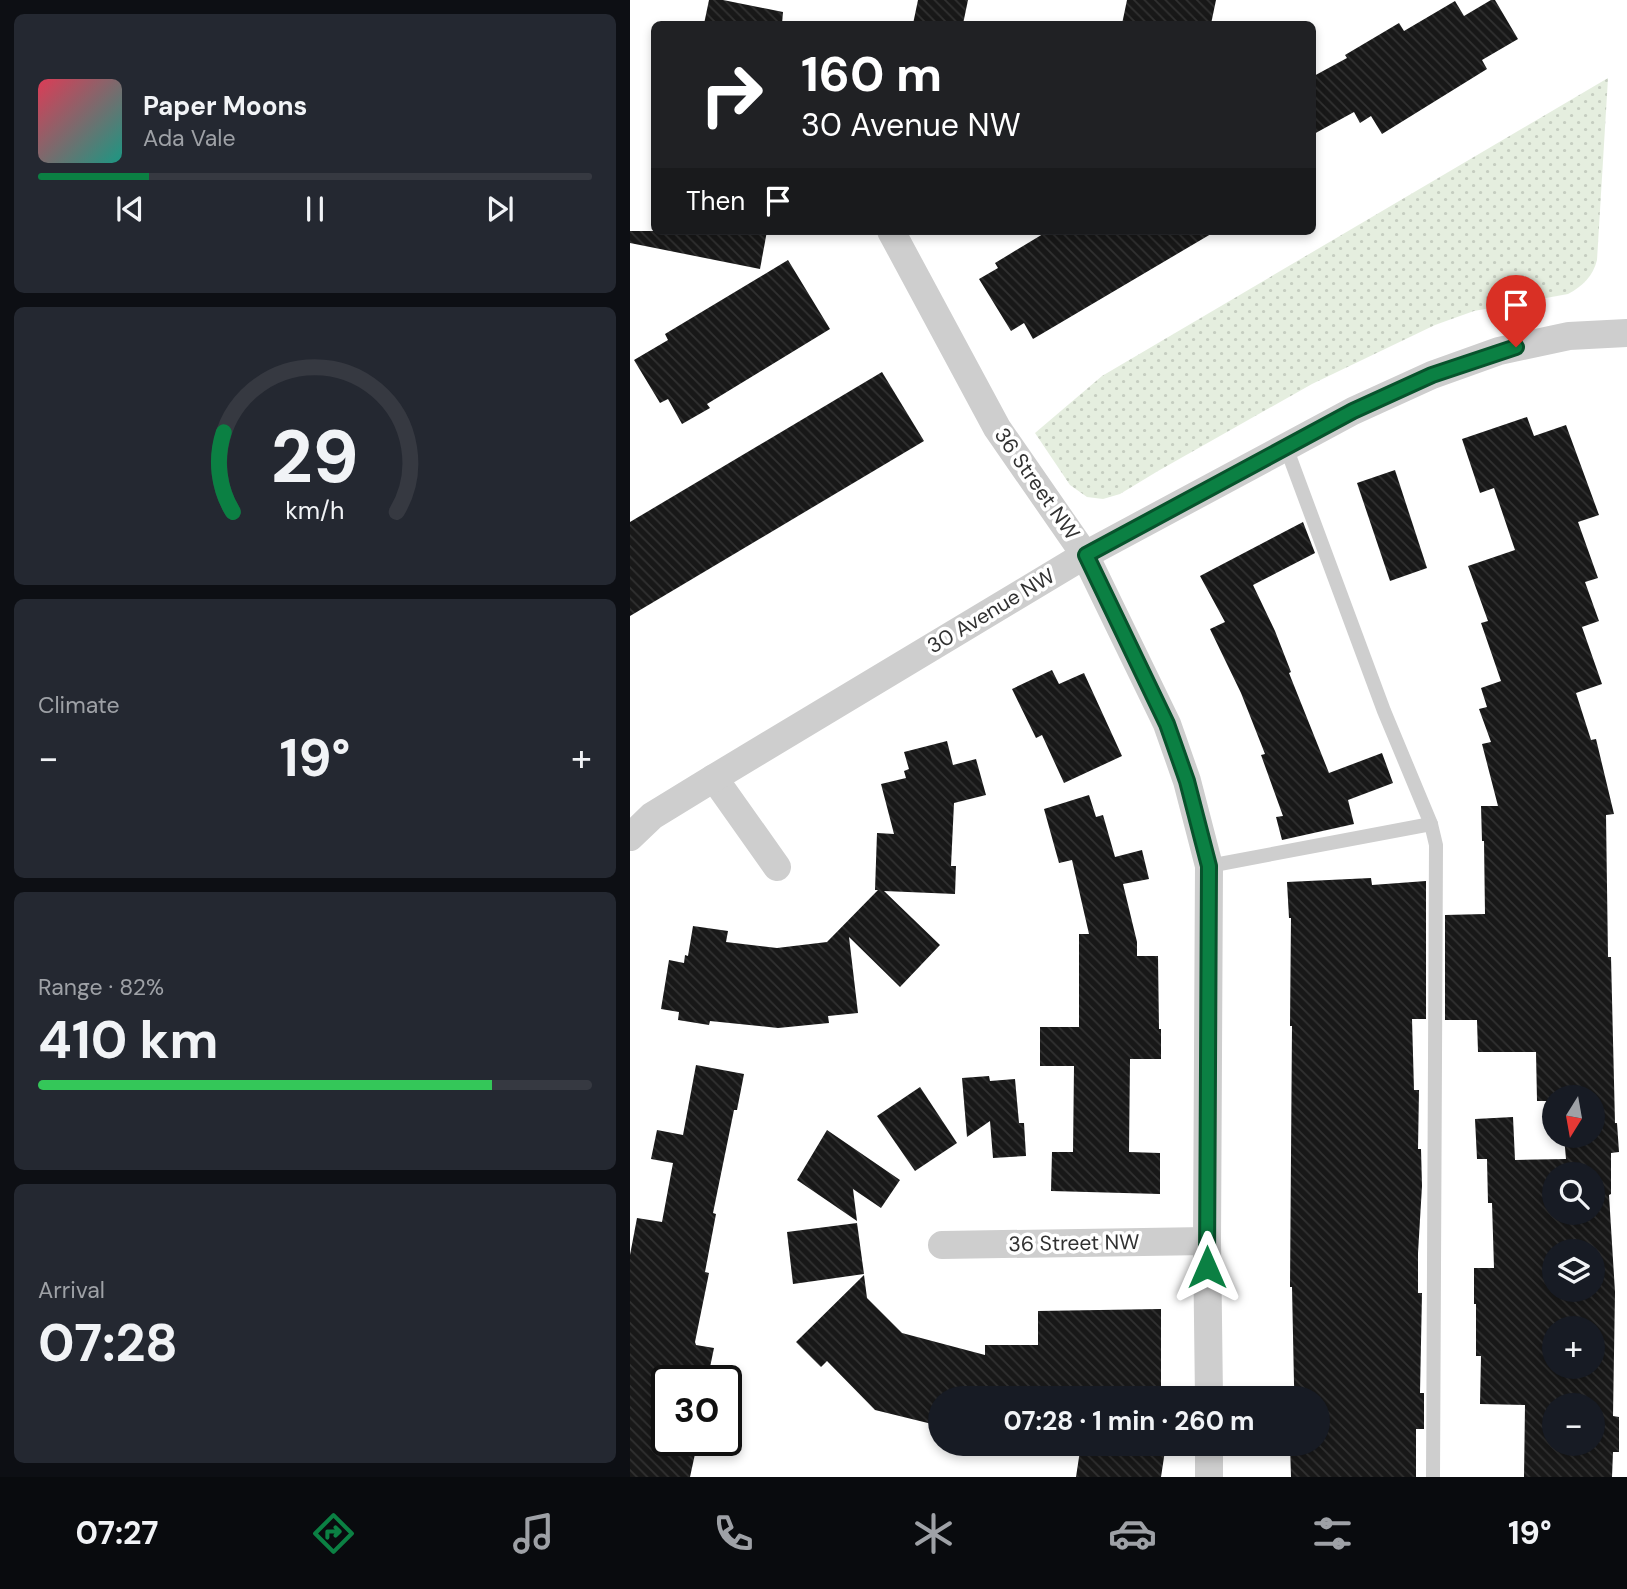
<!DOCTYPE html>
<meta charset="utf-8">
<style>
body{margin:0;font-family:"DM Sans",sans-serif;background:#242831;color:#f1f3f6;height:100vh;display:flex;flex-direction:column;font-size:26px;white-space:nowrap}
*{box-sizing:border-box;margin:0}
p{font-size:23px;color:#9ea1a6}
.icon{flex:none;width:38px;height:38px;fill:none;stroke:currentColor;stroke-width:2;stroke-linecap:round;stroke-linejoin:round}
.map{position:relative;flex:1;overflow:hidden}
.panel{display:flex;flex-direction:column;gap:14px;padding:14px;background:#0d0f14;width:630px}
.panel>*{flex:none}
.hud{position:absolute;left:21px;top:21px;width:665px;height:214px;border-radius:10px;box-shadow:0 4px 10px #0003;background:#202124;color:#fff;overflow:hidden}
.needle{width:46px;rotate:191deg}
.controls{position:absolute;left:912px;top:1085px;display:grid;gap:14px}
.controls a{display:grid;place-items:center;width:63px;height:63px;border-radius:50%;background:#171b24;box-shadow:0 4px 10px #0003;font-size:35px}
.speed{position:absolute;left:21px;top:1365px;display:flex;gap:14px;font-size:35px;font-weight:700;text-align:center}
.speed>*{display:grid;place-content:center;width:91px;height:91px;border-radius:50%;background:#171b24;box-shadow:0 4px 10px #0003;line-height:1}
.speed .limit{border:4px solid #111;border-radius:10px;background:#fff;color:#111}
.pin{position:absolute;display:grid;place-items:center;width:60px;height:60px;color:#fff;margin:-72px -30px;border-radius:50% 50% 50% 0;rotate:-45deg;box-shadow:0 0 7px #0007}
.pin .icon{rotate:45deg}
.me{position:absolute;width:77px;margin:-38px;rotate:0deg;stroke-linejoin:round;filter:drop-shadow(0 0 5px #0008)}
.turn{display:flex;align-items:center;gap:24px;height:147px;padding:0 35px;font-size:32px}
.turn .icon{width:91px;height:91px;stroke-width:2.5}
.turn b{display:block;font-size:49px;line-height:60px}
.then{display:flex;align-items:center;height:66px;padding:0 35px;background:#0003;gap:14px;font-size:26px}
.big{font-size:52px;font-weight:700;line-height:1.1}
.panel .card{flex:1;display:flex;flex-direction:column;justify-content:center;gap:10px;min-width:0;padding:0 24px;border-radius:10px;background:#242831}
.panel .dial{align-items:center;gap:0}
.dial svg{height:182px;overflow:visible;fill:none;stroke:#363941;stroke-width:7;stroke-linecap:round;text-anchor:middle}
.dial text{fill:#f1f3f6;stroke:none}
.song{display:flex;align-items:center;gap:21px}
.cover{width:84px;height:84px;border-radius:10px;background:linear-gradient(135deg,hsl(350 70% 55%),hsl(170 70% 35%))}
.played{height:7px;border-radius:4px;background:linear-gradient(90deg,#0b8043 20%,#363941 20%)}
.keys{display:flex;justify-content:space-around;direction:ltr}
.heat{display:flex;justify-content:space-between;align-items:center;font-size:38px;direction:ltr}
.charge{height:10px;border-radius:5px;background:linear-gradient(90deg,#34c759 82%,#363941 0)}
.trip{position:absolute;left:298px;top:1386px;width:402px;height:70px;border-radius:35px;background:#171b24;box-shadow:0 4px 10px #0003;font-weight:700;line-height:70px;text-align:center}
.tab-bar{display:flex;height:112px;justify-content:space-around;align-items:center;background:#090b0e;color:#9ea1a6}
.tab-bar .icon{width:49px;height:49px}
.tab-bar .active{color:#0b8043}
.tab-bar b{font-size:32px;color:#f1f3f6}
main{display:flex;flex:1;min-height:0}
.map>svg:first-child{display:block}
</style>
<main>
<section class="panel">
<div class="card">
<div class="song"><i class="cover"></i><div><b>Paper Moons</b><p>Ada Vale</p></div></div>
<div class="played"></div>
<div class="keys"><svg class="icon" aria-label="previous" viewBox="0 0 24 24"><path d="M18 5L8 12l10 7zM5 5v14"/></svg><svg class="icon" aria-label="pause" viewBox="0 0 24 24"><path d="M8 5v14M16 5v14"/></svg><svg class="icon" aria-label="next" viewBox="0 0 24 24"><path d="M6 5l10 7-10 7zM19 5v14"/></svg></div>
</div>
<div class="card dial"><svg viewBox="0 0 100 80">
<path d="M14 69A42 42 0 1 1 86 69"/>
<path d="M14 69A42 42 0 0 1 10 34" stroke="#0b8043"/>
<text x="50" y="56" font-size="32" font-weight="700">29</text>
<text x="50" y="72" font-size="11">km/h</text>
</svg></div>
<div class="card"><p>Climate</p>
<div class="heat"><a>−</a><b class="big">19°</b><a>+</a></div>
</div>
<div class="card"><p>Range · 82%</p><b class="big">410 km</b><div class="charge"></div></div>
<div class="card"><p>Arrival</p><b class="big">07:28</b></div>
</section>
<div class="map">
<svg width="997" height="1477" viewBox="0 0 997 1477">
<defs>
<pattern id="park-dots" width="8" height="8" patternUnits="userSpaceOnUse" patternTransform="scale(1.75)"><rect width="8" height="8" fill="#e5eedf"/><path d="M2 2h.1M6 6h.1" fill="none" stroke="#c5cdc0" stroke-width="1.8" stroke-linecap="round"/></pattern>
<pattern id="building-back-hatch" width="6" height="6" patternUnits="userSpaceOnUse" patternTransform="scale(1.75)"><rect width="6" height="6" fill="#181818"/><path d="M-1 5l2 2M0 0l6 6M5-1l2 2" fill="none" stroke="#313131"/></pattern>
</defs>
<rect width="100%" height="100%" fill="#fff"/>
<path fill="url(#park-dots)" d="M 978,78 L 967,260 C 963,276 953,286 938,294 L 844,311 L 805,325 L 682,384 L 528,471 L 490,494 L 473,499 L 457,497 L 440,485 L 405,433 L 472,376 Z"/>
<g fill="url(#building-back-hatch)" fill-rule="evenodd">
<polygon points="79,0 93,0 153,12 152,24 74,24"/>
<polygon points="288,0 338,0 333,24 283,24"/>
<polygon points="497,0 586,0 581,24 492,24"/>
<polygon points="861,0 865,0 888,39 852,60 857,69 752,134 741,116 730,123 724,112 682,135 682,77 717,58 715,55 769,23 774,31 825,1 834,16"/>
<polygon points="0,231 137,231 130,269 0,243"/>
<polygon points="418,231 586,231 403,339 394,323 381,331 349,279 368,268 365,263"/>
<polygon points="158,260 200,329 77,404 80,408 52,424 38,399 30,403 4,360 38,340 35,334"/>
<polygon points="252,372 294,441 0,616 0,522"/>
<path d="M 897,417 L 904,436 L 936,425 L 969,515 L 948,522 L 968,578 L 955,582 L 969,621 L 952,627 L 972,684 L 946,693 L 961,740 L 966,739 L 984,814 L 976,815 L 978,957 L 981,957 L 985,1123 L 987,1123 L 989,1152 L 981,1153 L 981,1194 L 979,1195 L 985,1292 L 983,1416 L 989,1417 L 989,1452 L 983,1452 L 982,1477 L 894,1477 L 895,1405 L 850,1404 L 851,1356 L 846,1356 L 846,1304 L 844,1304 L 844,1268 L 864,1268 L 862,1203 L 858,1203 L 857,1159 L 847,1159 L 845,1119 L 883,1117 L 885,1160 L 936,1159 L 934,1136 L 962,1136 L 962,1097 L 924,1097 L 924,1101 L 907,1101 L 906,1052 L 848,1052 L 847,1020 L 815,1020 L 815,915 L 855,914 L 854,841 L 852,841 L 851,806 L 868,806 L 852,744 L 861,742 L 849,709 L 857,707 L 851,688 L 871,681 L 851,623 L 858,621 L 838,566 L 885,550 L 864,488 L 850,493 L 832,439 ZM 924,1174 L 962,1174 L 962,1213 L 924,1213 ZM 924,1251 L 962,1251 L 962,1290 L 924,1290 ZM 924,1328 L 962,1328 L 962,1367 L 924,1367 ZM 924,1405 L 962,1405 L 962,1444 L 924,1444 Z"/>
<polygon points="765,470 797,568 760,581 727,483"/>
<polygon points="673,522 685,553 623,585 645,631 661,672 659,673 699,773 752,753 763,783 718,800 724,824 652,840 646,817 653,816 631,755 635,754 611,693 580,629 595,622 570,576"/>
<polygon points="422,670 429,684 454,673 492,756 434,783 412,735 406,738 382,689"/>
<polygon points="317,741 323,765 346,759 356,795 324,803 321,866 326,866 325,894 254,891 310,945 270,987 219,937 228,1013 198,1016 199,1023 148,1028 80,1021 79,1025 48,1020 49,1012 31,1009 39,960 54,963 55,955 58,956 63,926 98,931 96,942 147,948 197,942 248,890 245,890 247,833 264,834 251,784 276,778 274,771 279,769 274,752"/>
<polygon points="459,795 466,817 473,815 485,857 512,850 519,879 493,884 507,942 507,956 528,956 529,1029 531,1029 531,1059 500,1059 499,1152 530,1153 530,1194 421,1191 422,1152 443,1152 444,1066 410,1066 410,1027 449,1027 449,934 459,934 442,860 429,863 414,809"/>
<polygon points="741,878 742,885 796,881 796,1019 782,1019 784,1090 789,1090 788,1149 791,1149 792,1186 788,1253 788,1293 792,1293 790,1393 794,1393 794,1429 786,1429 786,1477 661,1477 660,1444 688,1444 688,1398 665,1398 664,1384 662,1287 660,1287 662,1026 660,1026 661,918 659,918 657,882"/>
<polygon points="66,1065 114,1074 107,1110 104,1110 83,1213 86,1214 75,1272 79,1273 65,1342 66,1345 84,1348 79,1372 63,1369 61,1381 37,1381 37,1440 68,1440 60,1477 0,1477 0,1255 7,1218 32,1222 43,1163 21,1159 27,1130 53,1135"/>
<polygon points="359,1076 360,1081 385,1079 389,1123 394,1123 396,1156 363,1158 360,1121 337,1137 332,1078"/>
<polygon points="290,1087 327,1143 285,1171 247,1116"/>
<polygon points="197,1130 270,1180 251,1208 223,1189 227,1221 167,1180"/>
<polygon points="227,1223 234,1274 163,1284 157,1232"/>
<polygon points="234,1275 237,1298 272,1333 355,1355 355,1345 408,1345 408,1311 531,1309 531,1398 310,1398 306,1425 245,1410 197,1361 191,1367 166,1342"/>
<polygon points="451,1444 536,1444 531,1477 446,1477"/>
</g>
<g fill="none" stroke-linecap="round" stroke-linejoin="round">
<g stroke="#cecece" stroke-width="14">
<polyline points="656,447 754,711 801,824 806,845 803,1477"/>
<polyline points="579,866 801,824"/>
</g>
<g stroke="#cecece" stroke-width="28">
<polyline points="261,231 367,428 455,555 537,724 557,781 579,866 577,1241 579,1398"/>
<polyline points="84,778 147,867"/>
<polyline points="0,837 22,816 84,778 455,555 723,411 802,375 869,351 939,336 997,333"/>
<polyline points="312,1245 577,1241"/>
<polyline points="579,1444 579,1477"/>
</g>
</g>
<g fill="none" stroke-linecap="round" stroke-linejoin="round">
<g stroke="#07532c" stroke-width="18">
<polyline id="route" points="577,1267 579,866 557,781 537,724 456,555 723,411 802,375 886,347"/>
</g>
<use href="#route" stroke="#0b8043" stroke-width="12"/>
</g>
<g text-anchor="middle" dominant-baseline="central" stroke-width="7" stroke-linejoin="round" paint-order="stroke">
<g font-size="21" fill="#313131" stroke="#fff">
<text transform="translate(407 484) rotate(55)">36 Street NW</text>
<text transform="translate(361 611) rotate(-31)">30 Avenue NW</text>
<text transform="translate(444 1243) rotate(-1)">36 Street NW</text>
</g>
</g>
</svg>
<div class="controls">
<a><svg class="needle" viewBox="-14 -14 28 28"><path d="M0-13l5 13h-10z" fill="#e53935"/><path d="M0 13l5-13h-10z" fill="#9ea1a6"/></svg></a>
<a><svg class="icon" aria-label="search" viewBox="0 0 24 24"><circle cx="10" cy="10" r="6"/><path d="M15 15l6 6"/></svg></a>
<a><svg class="icon" aria-label="layers" viewBox="0 0 24 24"><path d="M12 4l9 5-9 5-9-5zM3 14l9 5 9-5"/></svg></a>
<a>+</a>
<a>−</a>
</div>
<div class="speed"><div class="limit">30</div></div>
<div class="pin" style="left:886px;top:347px;background:#d93025"><svg class="icon" aria-label="arrive" viewBox="0 0 24 24"><path d="M6 21V4h12l-3 4 3 4H6"/></svg></div>
<svg class="me" style="left:577px;top:1267px" viewBox="-20 -20 40 40"><path d="M0-17L14 15 0 8-14 15z" fill="#0b8043" stroke="#fff" stroke-width="4"/></svg>
<div class="trip">07:28 · 1 min · 260 m</div>
<div class="hud">
<div class="turn"><svg class="icon" aria-label="right" viewBox="0 0 24 24"><path d="M7 20v-9h11M14 6l5 5-5 5"/></svg><div><b>160 m</b>30 Avenue NW</div></div>
<div class="then">Then<svg class="icon" aria-label="arrive" viewBox="0 0 24 24"><path d="M6 21V4h12l-3 4 3 4H6"/></svg></div>
</div>
</div>
</main>
<nav class="tab-bar">
<b>07:27</b>
<svg class="icon active" aria-label="directions" viewBox="0 0 24 24"><path d="M12 3l9 9-9 9-9-9zM9 14v-3h6M13 9l2 2-2 2"/></svg>
<svg class="icon" aria-label="music" viewBox="0 0 24 24"><path d="M9 18V5l10-2v13"/><circle cx="6" cy="18" r="3"/><circle cx="16" cy="16" r="3"/></svg>
<svg class="icon" aria-label="phone" viewBox="0 0 24 24"><path d="M5 4h4l2 5-3 2q2 4 5 5l2-3 5 2v4C11 20 4 13 5 4z"/></svg>
<svg class="icon" aria-label="climate" viewBox="0 0 24 24"><path d="M12 3v18M4 7l16 10M4 17L20 7"/></svg>
<svg class="icon" aria-label="car" viewBox="0 0 24 24"><path d="M5 17H2v-5l4-1 3-4h7l3 4 3 1v5h-3M9 17h6M6 11h13"/><circle cx="7" cy="17" r="2"/><circle cx="17" cy="17" r="2"/></svg>
<svg class="icon" aria-label="filters" viewBox="0 0 24 24"><path d="M4 7h16M4 17h16"/><circle cx="9" cy="7" r="2"/><circle cx="15" cy="17" r="2"/></svg>
<b>19°</b>
</nav>
